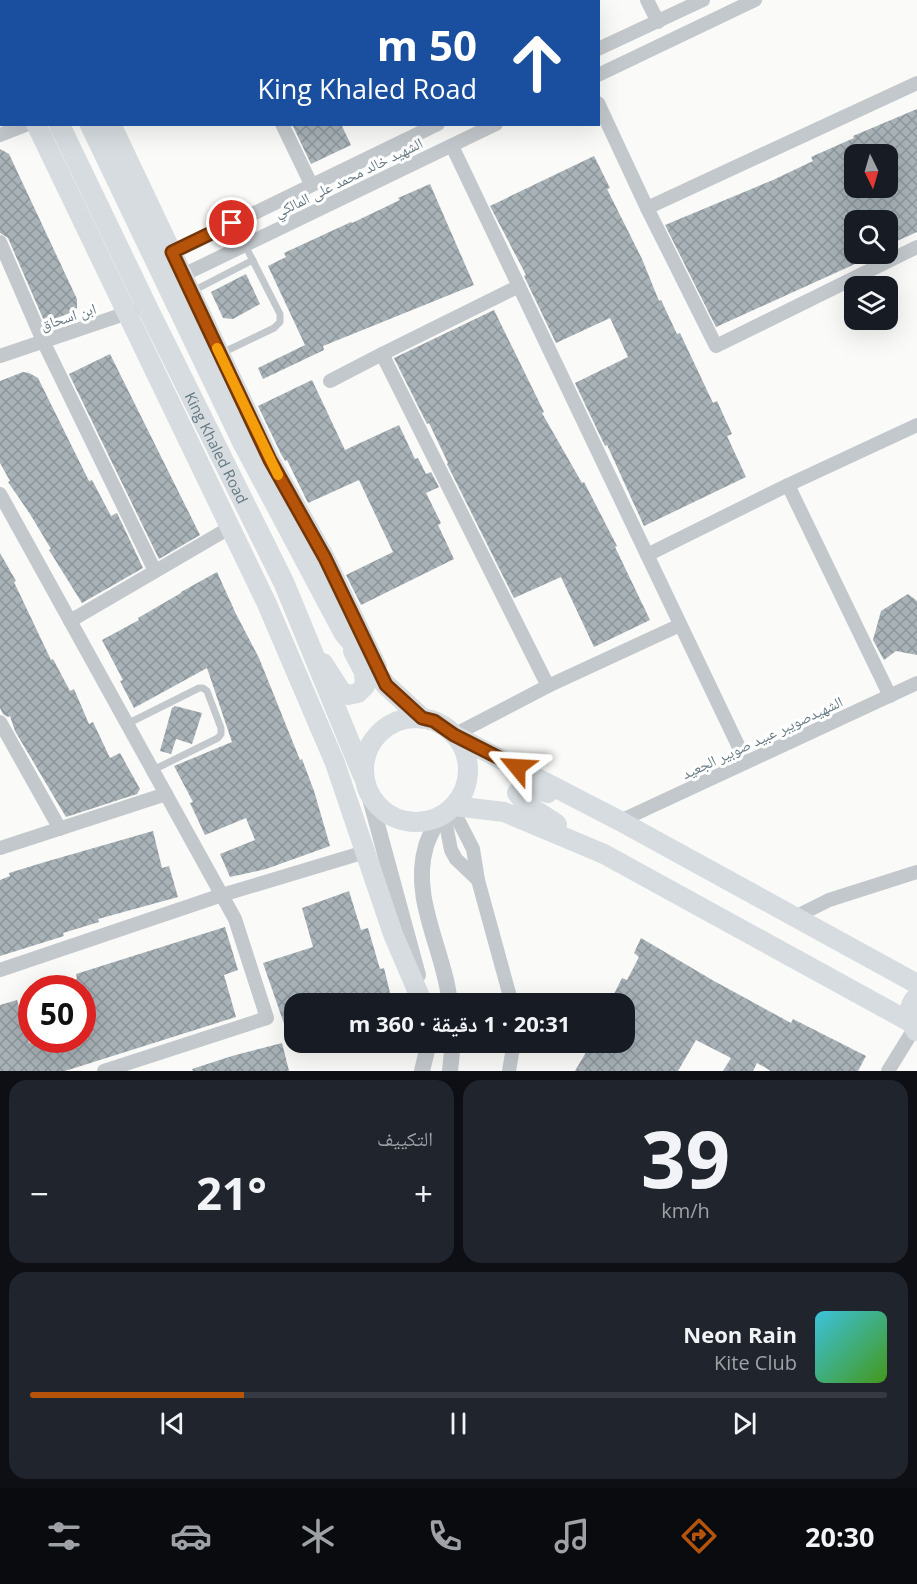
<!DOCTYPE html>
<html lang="ar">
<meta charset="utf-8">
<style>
body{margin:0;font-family:"Open Sans","Noto Naskh Arabic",sans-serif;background:#20242c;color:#f1f3f6;direction:rtl;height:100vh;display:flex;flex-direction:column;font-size:22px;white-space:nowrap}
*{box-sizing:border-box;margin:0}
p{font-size:20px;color:#9ea1a6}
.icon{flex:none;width:33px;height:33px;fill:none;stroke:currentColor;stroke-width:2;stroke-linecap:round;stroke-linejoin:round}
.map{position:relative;height:1071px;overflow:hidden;direction:ltr}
.sheet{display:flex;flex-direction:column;gap:9px;padding:9px;background:#0d0f14;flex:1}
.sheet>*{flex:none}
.hud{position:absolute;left:0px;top:0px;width:600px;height:126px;box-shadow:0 6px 24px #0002;direction:rtl;background:#1a4fa0;color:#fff;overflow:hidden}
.needle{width:39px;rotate:175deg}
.tools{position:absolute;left:844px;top:144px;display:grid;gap:12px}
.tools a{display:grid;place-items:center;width:54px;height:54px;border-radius:12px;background:#171b24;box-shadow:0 6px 24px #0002;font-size:30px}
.speed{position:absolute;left:18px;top:975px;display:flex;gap:12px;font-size:30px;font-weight:700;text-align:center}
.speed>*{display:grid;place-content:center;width:78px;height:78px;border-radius:50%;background:#171b24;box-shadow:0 6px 24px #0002;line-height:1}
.speed .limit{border:9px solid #d22;background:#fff;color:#111}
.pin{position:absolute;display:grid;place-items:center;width:51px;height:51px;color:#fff;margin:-26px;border:3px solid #fff;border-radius:50%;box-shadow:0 2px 6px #0007}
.me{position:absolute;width:66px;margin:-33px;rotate:297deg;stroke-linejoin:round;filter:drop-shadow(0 0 4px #0008)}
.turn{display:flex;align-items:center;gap:21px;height:126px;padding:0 24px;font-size:27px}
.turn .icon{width:78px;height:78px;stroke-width:2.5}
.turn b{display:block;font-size:42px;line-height:51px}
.big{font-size:45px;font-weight:700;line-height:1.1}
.sheet .card{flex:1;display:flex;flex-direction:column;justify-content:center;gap:9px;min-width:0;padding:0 21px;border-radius:18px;background:#20242c}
.sheet .dial{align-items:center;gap:0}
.dial b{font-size:78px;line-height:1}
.song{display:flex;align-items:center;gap:18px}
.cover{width:72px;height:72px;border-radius:9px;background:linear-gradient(135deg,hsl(190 70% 55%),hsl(100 70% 35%))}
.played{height:6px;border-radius:3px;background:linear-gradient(90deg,#b45309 25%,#363941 25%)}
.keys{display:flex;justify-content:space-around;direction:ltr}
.heat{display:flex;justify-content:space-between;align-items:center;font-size:33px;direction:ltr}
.sheet .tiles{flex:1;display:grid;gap:9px;grid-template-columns:1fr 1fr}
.card:last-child{grid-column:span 2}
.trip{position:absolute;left:284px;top:993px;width:351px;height:60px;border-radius:18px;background:#171b24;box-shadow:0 6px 24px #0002;font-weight:700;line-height:60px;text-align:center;direction:rtl}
.tabs{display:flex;height:96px;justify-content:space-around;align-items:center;background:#090b0e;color:#9ea1a6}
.tabs .icon{width:42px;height:42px}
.tabs .active{color:#b45309}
.tabs b{font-size:27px;color:#f1f3f6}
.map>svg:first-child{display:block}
</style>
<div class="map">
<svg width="917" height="1071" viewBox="0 0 917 1071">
<defs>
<pattern id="building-cross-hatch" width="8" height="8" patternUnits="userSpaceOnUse" patternTransform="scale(1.5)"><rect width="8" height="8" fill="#a8b2b7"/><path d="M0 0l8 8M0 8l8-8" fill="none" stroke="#8c969a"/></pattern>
</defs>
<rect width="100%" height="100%" fill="#fafaf8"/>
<g fill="url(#building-cross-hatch)" fill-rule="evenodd">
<path d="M 917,109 L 917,232 L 888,245 L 888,220 L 855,220 L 855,254 L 877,254 L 716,327 L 665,225 L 773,180 L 813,161 L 811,157 L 854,138 L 853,136 ZM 855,154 L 888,154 L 888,188 L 870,195 L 867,188 L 855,188 Z"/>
<polygon points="292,124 341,124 351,145 311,164"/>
<polygon points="0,149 9,154 77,299 77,308 72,312 45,323 8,238 0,233"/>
<polygon points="594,156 610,188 607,189 642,259 659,301 661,300 677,334 680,333 713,403 717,401 732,434 727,436 746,477 644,526 607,445 605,446 575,383 628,357 610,318 556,343 524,276 526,275 490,206"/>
<polygon points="430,184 474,285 323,346 324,350 263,379 258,368 305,345 268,266 286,257 284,253 351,222 352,223 400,200 398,198"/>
<polygon points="246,274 260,304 233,319 223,318 211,292"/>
<polygon points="494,310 544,412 542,413 582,483 584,482 617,546 615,547 650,620 594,647 561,577 514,598 447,464 448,463 429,423 427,424 394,358"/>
<polygon points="110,354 200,535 159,559 69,374"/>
<polygon points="23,372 29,373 38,378 89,481 92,480 111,516 117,513 143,568 82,603 49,550 51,549 30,514 8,482 10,481 0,463 0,381"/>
<polygon points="312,380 345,450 399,425 415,459 418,458 426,474 431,472 439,487 426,493 441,523 438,525 454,559 361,605 346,575 393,552 359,480 308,503 287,460 285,461 281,454 258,406"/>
<polygon points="0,553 16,581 14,582 51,660 53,659 70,691 74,689 89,724 93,722 110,758 120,753 140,789 137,794 66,817 15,731 10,716 8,717 3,714 0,708"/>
<polygon points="217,572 236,614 259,658 300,760 302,759 314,791 330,846 266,869 230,877 220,854 255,840 246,818 205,835 190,803 193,802 174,766 232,742 207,668 134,708 120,681 123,680 102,640 139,620 138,618 181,593 181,592"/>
<polygon points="908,594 917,601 917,655 896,651 884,660 873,640 881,611"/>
<polygon points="175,706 202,713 192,744 176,739 171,754 160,751 172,708"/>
<polygon points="153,831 162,868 169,866 178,897 98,919 99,922 63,933 64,936 0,956 0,880 10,876 9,873 45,862"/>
<polygon points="349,891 361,930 368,928 380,969 384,968 392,1001 384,1004 294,1004 294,1047 292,1047 263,963 313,947 302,908"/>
<polygon points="225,927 238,970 224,975 236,1017 65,1071 0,1071 0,1005 17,1000 29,1043 45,1040 82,1040 82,988 54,988 77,979 76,974"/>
<polygon points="641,938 714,981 791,1023 793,1019 866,1056 858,1071 771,1071 757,1063 753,1071 723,1071 731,1058 696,1040 678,1071 575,1071 592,1042 624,1042 624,999 614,994 622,978 627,980 639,957 634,953"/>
<polygon points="282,1043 289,1071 193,1071 192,1069 232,1056"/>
</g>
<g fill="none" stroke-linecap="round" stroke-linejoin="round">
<g stroke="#c3c8cc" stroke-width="7">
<polyline points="71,2 73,0"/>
<polyline points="191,292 253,260"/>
<polyline points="222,353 274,328 280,322 280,314 245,245"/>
<polyline points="127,724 199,688 203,688 207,691 221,728 221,734 218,738 153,770"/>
</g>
<g stroke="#c3c8cc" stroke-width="14">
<polyline points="222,0 223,2"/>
<polyline points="647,0 658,22"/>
<polyline points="356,2 360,0"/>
<polyline points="598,49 703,0"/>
<polyline points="598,75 755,0"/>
<polyline points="598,103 647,208 716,346 917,247"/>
<polyline points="282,124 311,184"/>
<polyline points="0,135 28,124"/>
<polyline points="452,146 746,762"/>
<polyline points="647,208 917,83"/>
<polyline points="0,242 43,341 155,571"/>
<polyline points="172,253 438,124"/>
<polyline points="183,275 496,124"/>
<polyline points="382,354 519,286"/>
<polyline points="0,356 133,311"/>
<polyline points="330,381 382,354 548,686"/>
<polyline points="788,485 890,696"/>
<polyline points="0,494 235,919 267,1018 104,1071"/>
<polyline points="647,555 788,485 917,425"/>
<polyline points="70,621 231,527"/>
<polyline points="0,722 60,829"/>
<polyline points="454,735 548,686 680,625"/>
<polyline points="452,808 473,849 478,880 512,1004"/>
<polyline points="444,814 451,850 456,859 478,880"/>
<polyline points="620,821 917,683"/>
<polyline points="0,848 166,794"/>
<polyline points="795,917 829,900 917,872"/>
<polyline points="0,970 222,895 365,852"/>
<polyline points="509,1071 514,1042"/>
<polyline points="888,1071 914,1029"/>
</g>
<g stroke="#c3c8cc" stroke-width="16">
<polyline points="368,791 418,975"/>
<path d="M 440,816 C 435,826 429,836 426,846 C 410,899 445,951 450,1004"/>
<polyline points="422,1071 429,1042"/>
<polyline points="450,1071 453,1042"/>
</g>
<g stroke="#d6dcdf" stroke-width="20">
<polyline points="52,0 52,2"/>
<polyline points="0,49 2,52"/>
<polyline points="36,124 267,604 335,763 393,934 423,1004"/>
<polyline points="111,124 270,460 325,558 377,667"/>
<polyline points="323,663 341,691 348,695 358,693 365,686 364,672 353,651"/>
<circle cx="416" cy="770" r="52"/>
<polyline points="454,735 620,821 917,984"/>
<polyline points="548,793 523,785 517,793 525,803 557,824"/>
<polyline points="454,806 504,812 604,854 910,1022"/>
<path d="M 916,1031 C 907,1019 907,1006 917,996"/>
</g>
<g stroke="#d6dcdf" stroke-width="21">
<polyline points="31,0 31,2"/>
<polyline points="0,2 2,5"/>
<path id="s1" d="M 59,124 L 147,307 L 284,583 L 363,775"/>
<polyline points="90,124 242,441 344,633 386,685 422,718"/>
</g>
</g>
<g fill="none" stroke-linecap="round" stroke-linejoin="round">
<g stroke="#753606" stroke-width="15">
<polyline id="route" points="232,223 172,252 270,460 325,558 386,685 422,718 434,721 454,735 517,767"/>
</g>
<use href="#route" stroke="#b45309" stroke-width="10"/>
<polyline stroke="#f59e0b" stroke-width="10" points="217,348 278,475"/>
</g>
<g text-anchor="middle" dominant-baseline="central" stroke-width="6" stroke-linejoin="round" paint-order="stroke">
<g font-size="15" fill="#657883" stroke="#fff">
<text transform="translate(348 177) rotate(-26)">الشهيد خالد محمد على المالكي</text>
<text transform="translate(68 316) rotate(-18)">ابن اسحاق</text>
<text stroke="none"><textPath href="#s1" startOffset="360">King Khaled Road</textPath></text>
<text transform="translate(762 737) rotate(-25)">الشهيدصويبر عبيد صوبير الجعيد</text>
</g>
</g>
</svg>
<div class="tools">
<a><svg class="needle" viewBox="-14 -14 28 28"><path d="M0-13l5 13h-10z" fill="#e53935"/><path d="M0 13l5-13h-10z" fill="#9ea1a6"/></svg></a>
<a><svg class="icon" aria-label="search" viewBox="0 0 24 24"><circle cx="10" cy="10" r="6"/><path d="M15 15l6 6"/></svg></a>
<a><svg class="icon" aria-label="layers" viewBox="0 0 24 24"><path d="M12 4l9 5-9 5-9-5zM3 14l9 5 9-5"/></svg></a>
</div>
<div class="speed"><div class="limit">50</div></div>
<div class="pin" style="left:232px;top:223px;background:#d93025"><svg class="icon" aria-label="arrive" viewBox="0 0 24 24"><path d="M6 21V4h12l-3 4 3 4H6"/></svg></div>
<svg class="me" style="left:517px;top:767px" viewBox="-20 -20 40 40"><path d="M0-17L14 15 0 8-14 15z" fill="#b45309" stroke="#fff" stroke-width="4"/></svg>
<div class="trip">20:31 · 1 دقيقة · 360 m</div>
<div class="hud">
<div class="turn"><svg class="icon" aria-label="ahead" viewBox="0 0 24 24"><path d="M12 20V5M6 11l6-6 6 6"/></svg><div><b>50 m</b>King Khaled Road</div></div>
</div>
</div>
<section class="sheet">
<div class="tiles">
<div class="card dial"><b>39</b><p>km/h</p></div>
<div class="card"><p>التكييف</p>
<div class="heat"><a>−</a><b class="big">21°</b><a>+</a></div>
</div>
<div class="card">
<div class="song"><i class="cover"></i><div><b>Neon Rain</b><p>Kite Club</p></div></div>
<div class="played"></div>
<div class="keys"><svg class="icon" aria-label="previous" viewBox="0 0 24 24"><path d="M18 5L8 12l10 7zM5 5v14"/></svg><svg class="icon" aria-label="pause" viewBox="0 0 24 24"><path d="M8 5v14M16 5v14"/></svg><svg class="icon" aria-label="next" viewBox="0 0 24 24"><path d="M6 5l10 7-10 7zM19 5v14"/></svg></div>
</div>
</div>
</section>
<nav class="tabs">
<b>20:30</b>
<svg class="icon active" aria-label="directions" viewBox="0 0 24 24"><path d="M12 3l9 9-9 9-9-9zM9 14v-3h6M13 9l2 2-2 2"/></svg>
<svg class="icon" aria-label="music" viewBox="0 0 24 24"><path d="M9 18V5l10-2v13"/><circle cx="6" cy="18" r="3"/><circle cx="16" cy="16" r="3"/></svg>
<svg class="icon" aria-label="phone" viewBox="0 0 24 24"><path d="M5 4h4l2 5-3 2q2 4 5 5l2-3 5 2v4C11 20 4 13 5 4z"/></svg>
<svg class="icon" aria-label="climate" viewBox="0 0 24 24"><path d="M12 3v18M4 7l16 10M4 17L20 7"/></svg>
<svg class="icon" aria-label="car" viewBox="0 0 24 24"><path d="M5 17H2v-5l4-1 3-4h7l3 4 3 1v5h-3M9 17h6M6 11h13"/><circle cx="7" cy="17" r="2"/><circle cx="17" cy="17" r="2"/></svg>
<svg class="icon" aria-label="filters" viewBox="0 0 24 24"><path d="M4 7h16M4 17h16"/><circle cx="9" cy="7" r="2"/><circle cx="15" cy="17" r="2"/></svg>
</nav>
